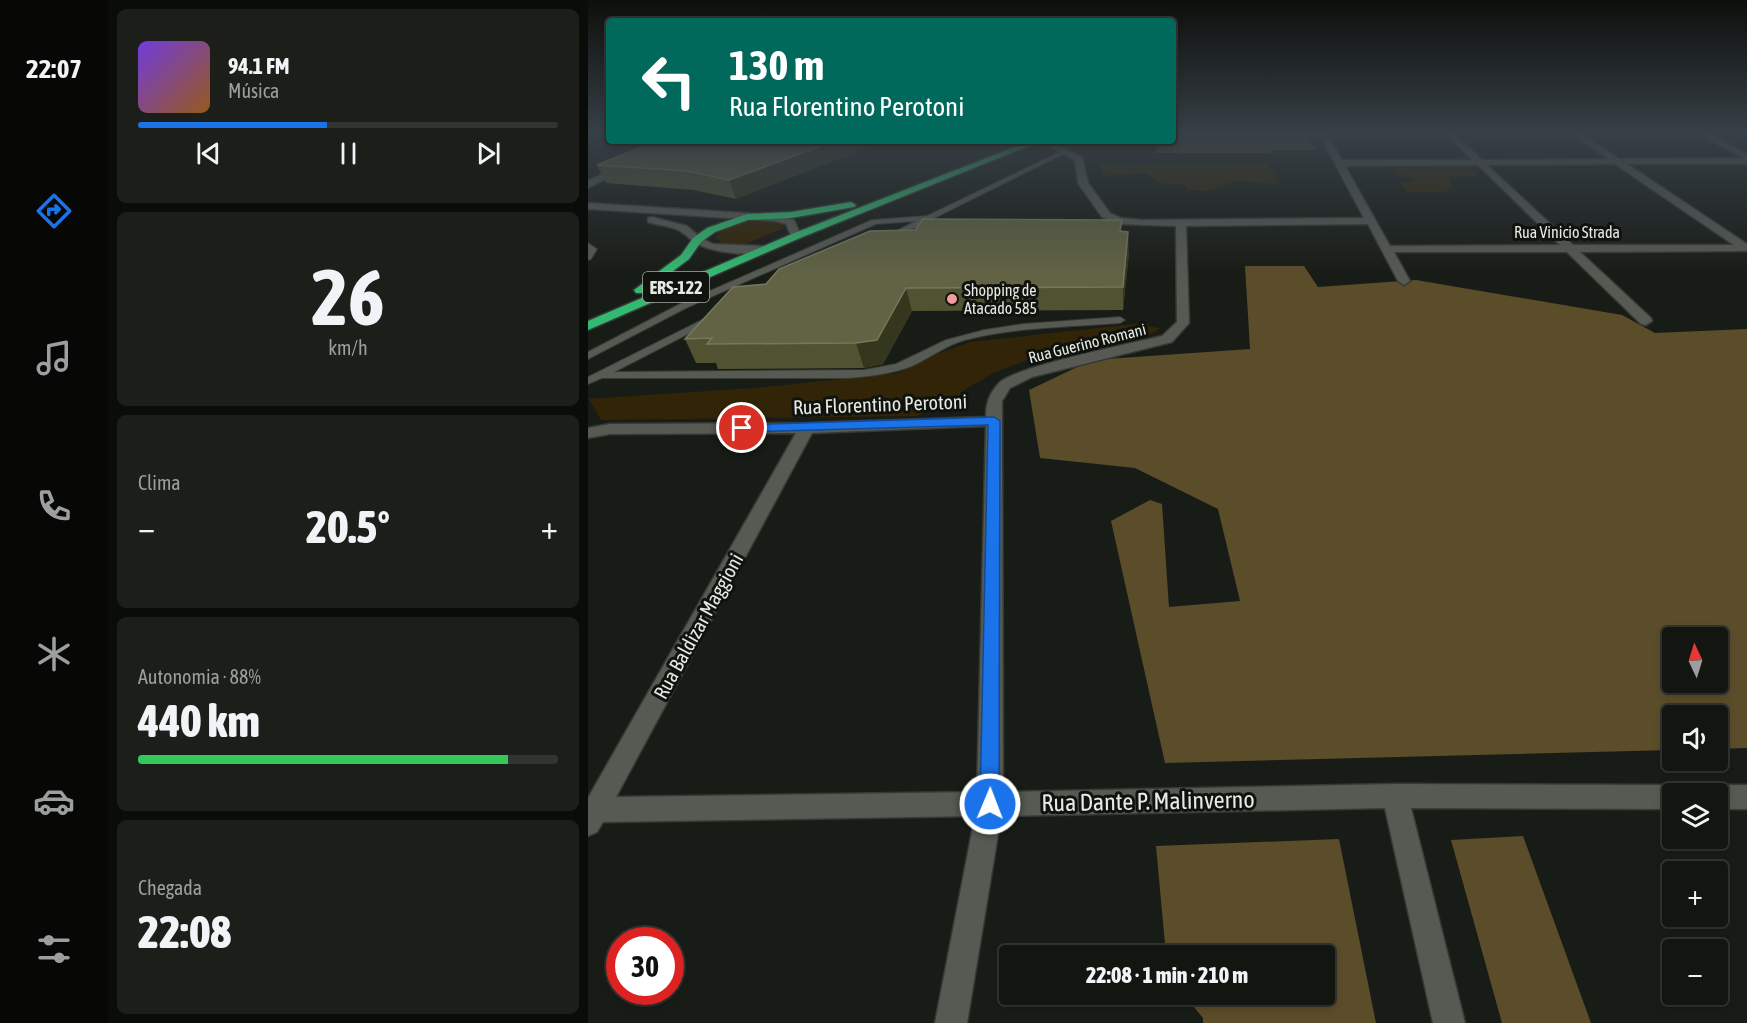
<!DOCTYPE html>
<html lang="pt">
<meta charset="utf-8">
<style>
body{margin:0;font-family:"Asap Condensed",sans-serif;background:#1b1e19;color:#f1f3f6;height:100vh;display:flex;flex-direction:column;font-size:22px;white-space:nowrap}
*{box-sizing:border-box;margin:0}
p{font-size:20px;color:#9c9f9f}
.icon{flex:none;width:33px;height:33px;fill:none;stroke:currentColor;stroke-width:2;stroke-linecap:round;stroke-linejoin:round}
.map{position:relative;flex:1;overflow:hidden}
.sheet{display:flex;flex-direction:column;gap:9px;padding:9px;background:#0a0c09;width:480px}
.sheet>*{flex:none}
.hud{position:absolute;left:18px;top:18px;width:570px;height:126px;border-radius:6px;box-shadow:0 3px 9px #0003,0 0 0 2px #313430;background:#00695c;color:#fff;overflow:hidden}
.needle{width:39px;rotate:356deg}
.fabs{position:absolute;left:1074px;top:627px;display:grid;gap:12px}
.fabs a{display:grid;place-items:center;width:66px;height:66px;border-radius:6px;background:#121510;box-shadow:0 3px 9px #0003,0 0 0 2px #313430;font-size:30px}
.speed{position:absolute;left:18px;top:927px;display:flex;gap:12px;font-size:30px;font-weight:700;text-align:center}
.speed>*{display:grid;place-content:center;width:78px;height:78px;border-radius:50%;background:#121510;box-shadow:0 3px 9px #0003,0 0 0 2px #313430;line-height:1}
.speed .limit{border:9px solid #d22;background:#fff;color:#111}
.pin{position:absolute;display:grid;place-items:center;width:51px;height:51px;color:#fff;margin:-26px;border:3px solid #fff;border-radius:50%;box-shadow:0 2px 6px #0007}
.me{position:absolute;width:66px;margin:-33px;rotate:1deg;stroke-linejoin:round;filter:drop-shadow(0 0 4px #0008)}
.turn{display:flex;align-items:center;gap:21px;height:126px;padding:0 24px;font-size:27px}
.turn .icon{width:78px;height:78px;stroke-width:2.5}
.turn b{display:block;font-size:42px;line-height:51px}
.big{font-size:45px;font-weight:800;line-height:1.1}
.sheet .card{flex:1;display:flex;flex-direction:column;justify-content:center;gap:9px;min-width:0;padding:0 21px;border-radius:9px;background:#1b1e19}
.sheet .dial{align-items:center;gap:0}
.dial b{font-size:78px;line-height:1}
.song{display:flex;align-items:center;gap:18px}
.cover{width:72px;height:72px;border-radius:9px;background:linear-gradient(135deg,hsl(260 70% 55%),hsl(30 70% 35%))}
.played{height:6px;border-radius:3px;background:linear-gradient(90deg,#1a73e8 45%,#313430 45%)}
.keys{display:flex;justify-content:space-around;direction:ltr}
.heat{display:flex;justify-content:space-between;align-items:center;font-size:33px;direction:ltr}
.charge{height:9px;border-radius:4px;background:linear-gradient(90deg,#34c759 88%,#313430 0)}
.trip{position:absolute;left:411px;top:945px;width:336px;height:60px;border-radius:6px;background:#121510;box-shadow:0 3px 9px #0003,0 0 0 2px #313430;font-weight:800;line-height:60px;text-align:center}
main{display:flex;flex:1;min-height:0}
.tab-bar{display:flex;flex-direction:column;width:108px;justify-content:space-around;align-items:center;background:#070806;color:#9c9f9f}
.tab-bar .icon{width:42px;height:42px}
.tab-bar .selected{color:#1a73e8}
.tab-bar b{font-size:27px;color:#f1f3f6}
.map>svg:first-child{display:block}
</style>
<main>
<nav class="tab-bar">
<b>22:07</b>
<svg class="icon selected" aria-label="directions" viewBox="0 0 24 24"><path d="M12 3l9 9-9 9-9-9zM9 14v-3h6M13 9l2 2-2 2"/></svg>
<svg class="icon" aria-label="music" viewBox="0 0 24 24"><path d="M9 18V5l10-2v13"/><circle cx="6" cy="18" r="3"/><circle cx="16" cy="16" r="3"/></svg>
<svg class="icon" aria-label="phone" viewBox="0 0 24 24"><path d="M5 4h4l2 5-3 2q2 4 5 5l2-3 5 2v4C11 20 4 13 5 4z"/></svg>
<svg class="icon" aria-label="climate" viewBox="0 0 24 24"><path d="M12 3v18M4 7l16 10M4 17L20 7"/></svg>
<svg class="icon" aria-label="car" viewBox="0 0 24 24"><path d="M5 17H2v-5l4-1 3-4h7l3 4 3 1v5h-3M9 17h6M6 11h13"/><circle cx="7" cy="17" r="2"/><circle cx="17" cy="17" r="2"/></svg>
<svg class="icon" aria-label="filters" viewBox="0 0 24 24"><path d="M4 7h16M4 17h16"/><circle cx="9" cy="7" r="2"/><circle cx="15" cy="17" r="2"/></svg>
</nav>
<section class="sheet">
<div class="card">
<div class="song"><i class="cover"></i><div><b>94.1 FM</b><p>Música</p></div></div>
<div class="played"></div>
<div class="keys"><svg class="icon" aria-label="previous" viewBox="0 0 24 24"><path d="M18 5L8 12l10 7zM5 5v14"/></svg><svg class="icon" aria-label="pause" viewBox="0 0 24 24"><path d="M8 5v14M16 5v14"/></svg><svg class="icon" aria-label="next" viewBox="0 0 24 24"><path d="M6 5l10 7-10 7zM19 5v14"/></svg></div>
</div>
<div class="card dial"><b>26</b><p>km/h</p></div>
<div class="card"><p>Clima</p>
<div class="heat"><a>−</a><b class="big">20.5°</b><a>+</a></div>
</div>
<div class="card"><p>Autonomia · 88%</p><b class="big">440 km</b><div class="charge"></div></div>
<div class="card"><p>Chegada</p><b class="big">22:08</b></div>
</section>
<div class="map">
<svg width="1159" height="1023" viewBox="0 0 1159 1023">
<rect width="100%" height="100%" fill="#181c16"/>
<g fill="#322507">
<polygon points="680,164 692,185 650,181 622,191 599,190 598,185 574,184 559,173 515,176 512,165"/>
<polygon points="880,166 891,176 860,177 864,186 857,192 819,192 812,183 826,182 821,176 810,175 807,168"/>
<path d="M 181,220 L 193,223 L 196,228 L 155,245 L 134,243 L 127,237 C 143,222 160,221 181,220 Z"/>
<path d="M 546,324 L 572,328 C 563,335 554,339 543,336 L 437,361 L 407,372 L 373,392 L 370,404 L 360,409 L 344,408 L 330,416 L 13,420 L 1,399 L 166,388 L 311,373 L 344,356 L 382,342 Z"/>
</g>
<g fill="#5b4c2a" fill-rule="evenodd">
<polygon points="719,137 729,150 687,150 682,153 566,153 573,141 585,141 585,139"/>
<path d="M 657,266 L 716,266 L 730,287 L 828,280 L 1034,315 L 1067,333 L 1159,329 L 1159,748 L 1130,749 L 1130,716 L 1084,716 L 1084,750 L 577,763 L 523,521 L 562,500 L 574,504 L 581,607 L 652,601 L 630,509 L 547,468 L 452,458 L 441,390 L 504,360 L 662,349 ZM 1084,638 L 1130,638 L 1130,682 L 1084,682 Z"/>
<polygon points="935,836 1003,1023 914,1023 863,840"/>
<polygon points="751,839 788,1023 615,1023 615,1018 596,995 736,994 736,956 578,955 568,846"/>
</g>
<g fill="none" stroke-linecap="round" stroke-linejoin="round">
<g stroke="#363934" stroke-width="2">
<g id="lane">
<polygon points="476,150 481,151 302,240 295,238 328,221 288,224 98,308 0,359 0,352 92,304 284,220 339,216"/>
<polygon points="0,243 9,249 3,259 0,260"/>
<path d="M 124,315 L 127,316 L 127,320 L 26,372 L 276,370 L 308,364 L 358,340 L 396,330 L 435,324 L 532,317 L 537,320 L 532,323 C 481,327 427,327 377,340 C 358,345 342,358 324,366 C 304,374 282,376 261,378 L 14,378 L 0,384 L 0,377 Z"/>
</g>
</g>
<g stroke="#363934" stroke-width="3">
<g id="street">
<path d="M 738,132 L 754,160 L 884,160 L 856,132 L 864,132 L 894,160 L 1020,159 L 981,132 L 990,132 L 1031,159 L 1155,158 L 1107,132 L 1117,132 L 1159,154 L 1159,164 L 1039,164 L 1159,244 L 1159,251 L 992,252 L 1063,318 L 1064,321 L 1058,325 L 1053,324 L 979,252 L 806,252 L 822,281 L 816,285 L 810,281 L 780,224 L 598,226 L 601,323 L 584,342 L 444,377 L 422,388 L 414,401 L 415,792 L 807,784 L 1084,785 L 1093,788 L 1095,794 L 1084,794 L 1084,809 L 823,808 L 877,1023 L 845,1023 L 797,808 L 413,816 L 379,1023 L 347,1023 L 387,816 L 15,822 L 9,832 L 0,836 L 0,798 L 208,433 L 22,434 L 0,438 L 0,428 L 22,424 L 219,423 L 398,417 C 398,403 401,394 411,383 C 426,367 545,343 574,336 L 589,322 L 588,226 L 531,224 L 514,217 L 490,183 L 487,160 L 451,141 L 461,141 L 494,157 L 500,183 L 522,213 L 533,218 L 554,220 L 776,218 L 732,136 L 585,137 L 585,133 ZM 1027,164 L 1146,245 L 985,245 L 899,165 ZM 890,165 L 972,245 L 802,246 L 757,166 ZM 398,426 L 389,792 L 28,797 L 224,433 Z"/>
<polygon points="1130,785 1159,785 1159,809 1130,809 1130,794 1119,794 1121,788"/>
</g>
</g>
<g stroke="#363934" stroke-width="3">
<g id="secondary">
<polygon points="33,165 40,167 0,188 0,181"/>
<polygon points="0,203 187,215 206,220 213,236 212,238 204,238 198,224 187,221 0,209"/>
<path d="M 64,217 L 99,226 L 113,238 L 125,244 L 176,246 L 181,249 C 169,259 122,252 108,243 C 101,239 96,232 88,229 C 79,226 70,225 60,222 L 60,218 Z"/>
</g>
</g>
<g stroke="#363934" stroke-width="3">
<g id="highway">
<polygon points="442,141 453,141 212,238 0,330 0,321 204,234"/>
<polygon points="263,202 268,205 266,207 203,218 160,220 127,232 113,242 101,259 56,293 48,293 46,290 93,255 105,238 119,228 159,214 203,212"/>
</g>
</g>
<use href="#lane" fill="#565a53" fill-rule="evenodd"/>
<use href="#street" fill="#565a53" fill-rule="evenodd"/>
<use href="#secondary" fill="#565a53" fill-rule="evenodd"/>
<use href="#highway" fill="#33ba72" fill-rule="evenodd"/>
</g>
<g fill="#515231">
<polygon points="296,141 148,199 106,190 18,183 9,165"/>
<polygon points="534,232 541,253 535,310 324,311 295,364 276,368 130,369 128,363 108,363 97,339 178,284"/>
</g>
<g fill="#34361e">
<polygon points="247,141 296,141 148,199 141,180"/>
<polygon points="540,232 541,253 535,310 535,287"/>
<polygon points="318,288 324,311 295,364 276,368 268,343"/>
</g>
<g fill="#616344" stroke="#76785d" stroke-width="1.5">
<polygon points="74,141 247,141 141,180 99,171 9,165 48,149"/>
<polygon points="335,219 534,220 532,231 540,232 535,287 318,288 289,340 268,343 119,344 124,338 97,339 145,287 178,284 191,269 282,231 327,230"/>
</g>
<linearGradient id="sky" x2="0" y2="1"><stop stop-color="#0d0f0c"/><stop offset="0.48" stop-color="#374047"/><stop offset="1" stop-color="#374047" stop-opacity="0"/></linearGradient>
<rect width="1159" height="275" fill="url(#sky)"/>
<polygon fill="#1a73e8" stroke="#114b97" stroke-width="1.5" points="406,417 412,421 411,804 408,811 402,814 395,811 392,804 400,425 154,432 148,428 154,425"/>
<circle fill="#f49b9f" stroke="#10130d" stroke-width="2" cx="364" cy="299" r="6"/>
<g text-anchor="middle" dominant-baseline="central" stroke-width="6" stroke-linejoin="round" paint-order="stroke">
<g font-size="16" fill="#e6e9e4" stroke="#10130d">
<text x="979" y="232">Rua Vinicio Strada</text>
<text transform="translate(499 343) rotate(-14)">Rua Guerino Romani</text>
</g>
<g font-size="16" fill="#e6e9e4" stroke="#10130d" text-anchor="start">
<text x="376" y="290">Shopping de<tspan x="376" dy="18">Atacado 585</tspan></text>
</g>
<rect fill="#10130d" stroke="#a6a9a4" stroke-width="1.5" x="55" y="272" width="66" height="30" rx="4.5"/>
<g font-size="18" font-weight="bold" fill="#e6e9e4">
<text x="88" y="287">ERS-122</text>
</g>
<g font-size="20" fill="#e6e9e4" stroke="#10130d">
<text transform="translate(292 404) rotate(-2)">Rua Florentino Perotoni</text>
<text transform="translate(110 626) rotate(-61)">Rua Baldizar Maggioni</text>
</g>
<g font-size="24" fill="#e6e9e4" stroke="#10130d">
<text transform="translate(560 801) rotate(-1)">Rua Dante P. Malinverno</text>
</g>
</g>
</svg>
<div class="fabs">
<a><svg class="needle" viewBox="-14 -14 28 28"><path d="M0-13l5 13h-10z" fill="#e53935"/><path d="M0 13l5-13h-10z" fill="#9c9f9f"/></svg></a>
<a><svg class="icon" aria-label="sound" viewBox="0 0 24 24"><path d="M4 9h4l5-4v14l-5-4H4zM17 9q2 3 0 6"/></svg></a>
<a><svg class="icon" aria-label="layers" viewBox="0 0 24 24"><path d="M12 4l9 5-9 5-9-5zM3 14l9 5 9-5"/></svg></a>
<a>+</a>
<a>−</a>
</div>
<div class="speed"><div class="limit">30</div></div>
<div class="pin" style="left:154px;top:428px;background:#d93025"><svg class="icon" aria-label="arrive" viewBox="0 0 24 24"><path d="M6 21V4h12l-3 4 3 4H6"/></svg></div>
<svg class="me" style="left:402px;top:804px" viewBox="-20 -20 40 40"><circle r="17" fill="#1a73e8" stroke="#fff" stroke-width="3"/><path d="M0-11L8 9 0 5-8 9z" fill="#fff"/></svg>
<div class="trip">22:08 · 1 min · 210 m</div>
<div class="hud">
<div class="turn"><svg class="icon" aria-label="left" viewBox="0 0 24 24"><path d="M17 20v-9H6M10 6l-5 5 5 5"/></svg><div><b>130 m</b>Rua Florentino Perotoni</div></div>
</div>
</div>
</main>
